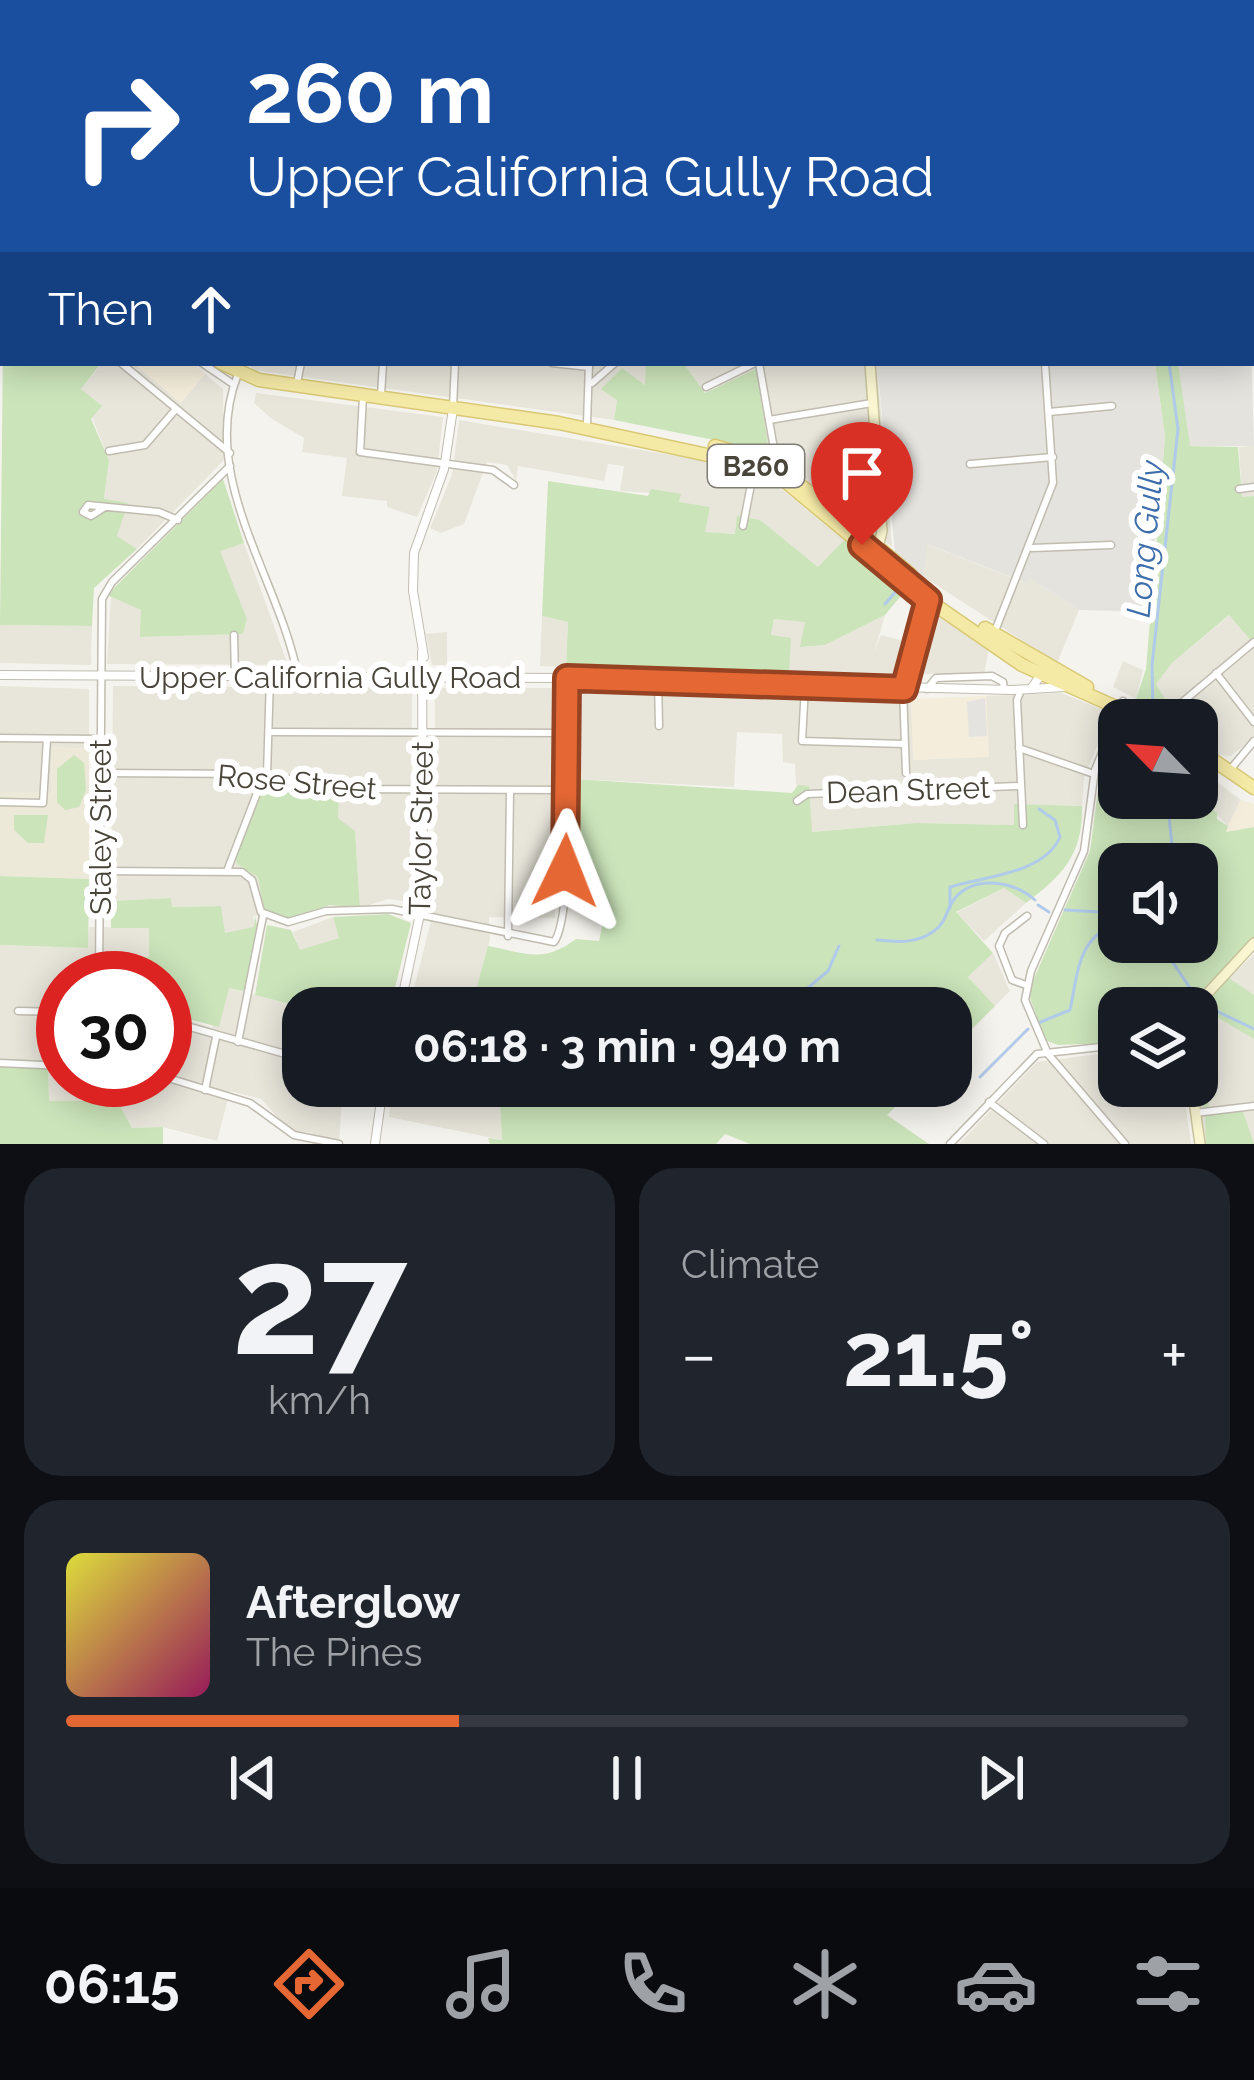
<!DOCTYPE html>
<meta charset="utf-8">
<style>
body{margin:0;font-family:Raleway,sans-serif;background:#20242c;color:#f1f3f6;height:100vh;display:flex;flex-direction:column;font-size:45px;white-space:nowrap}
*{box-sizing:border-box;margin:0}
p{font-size:39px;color:#9ea1a6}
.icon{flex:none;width:66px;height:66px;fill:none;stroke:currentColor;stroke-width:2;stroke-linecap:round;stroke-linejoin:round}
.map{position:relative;height:1144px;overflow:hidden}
.details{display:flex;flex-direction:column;gap:24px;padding:24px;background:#0d0f14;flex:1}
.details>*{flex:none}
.banner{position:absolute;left:0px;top:0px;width:1254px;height:366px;box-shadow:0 6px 30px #0003;background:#1a4fa0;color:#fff;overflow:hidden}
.needle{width:78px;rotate:295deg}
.buttons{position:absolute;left:1098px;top:699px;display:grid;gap:24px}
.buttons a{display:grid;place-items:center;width:120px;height:120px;border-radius:24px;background:#171b24;box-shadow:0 6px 30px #0003;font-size:60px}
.speed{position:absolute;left:36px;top:951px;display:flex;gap:24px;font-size:60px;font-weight:700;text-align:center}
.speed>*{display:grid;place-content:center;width:156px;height:156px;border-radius:50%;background:#171b24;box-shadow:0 6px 30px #0003;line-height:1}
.speed .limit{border:18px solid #d22;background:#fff;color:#111}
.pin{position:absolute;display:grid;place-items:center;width:102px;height:102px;color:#fff;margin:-123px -51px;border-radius:50% 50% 50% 0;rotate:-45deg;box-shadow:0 0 12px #0007}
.pin .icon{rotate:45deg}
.me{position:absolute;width:132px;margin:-66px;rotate:2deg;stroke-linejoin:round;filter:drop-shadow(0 0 9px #0008)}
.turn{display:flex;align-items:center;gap:42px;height:252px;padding:0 48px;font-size:54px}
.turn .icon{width:156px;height:156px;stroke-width:2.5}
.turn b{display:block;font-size:84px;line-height:102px}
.then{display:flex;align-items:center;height:114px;padding:0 48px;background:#0003;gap:24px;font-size:45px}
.big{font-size:90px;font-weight:700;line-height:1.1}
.details .widget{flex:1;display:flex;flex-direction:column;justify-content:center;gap:18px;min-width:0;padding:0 42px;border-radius:36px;background:#20242c}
.details .dial{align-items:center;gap:0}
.dial b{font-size:156px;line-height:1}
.song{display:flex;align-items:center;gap:36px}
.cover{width:144px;height:144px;border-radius:18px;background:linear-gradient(135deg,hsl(60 70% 55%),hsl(330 70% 35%))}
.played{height:12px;border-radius:6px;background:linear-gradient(90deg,#e56734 35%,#363941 35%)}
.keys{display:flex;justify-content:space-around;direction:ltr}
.heat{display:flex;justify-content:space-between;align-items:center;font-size:66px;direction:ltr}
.details .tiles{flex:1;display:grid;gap:24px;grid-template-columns:1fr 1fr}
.widget:last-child{grid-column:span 2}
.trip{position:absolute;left:282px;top:987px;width:690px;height:120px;border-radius:36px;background:#171b24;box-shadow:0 6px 30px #0003;font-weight:700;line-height:120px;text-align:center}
.tabs{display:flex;height:192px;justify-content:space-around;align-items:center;background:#090b0e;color:#9ea1a6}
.tabs .icon{width:84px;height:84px}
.tabs .current{color:#e56734}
.tabs b{font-size:54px;color:#f1f3f6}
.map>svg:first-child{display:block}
</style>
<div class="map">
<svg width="1254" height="1144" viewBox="0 0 1254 1144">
<rect width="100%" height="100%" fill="#f5f3ed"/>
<g fill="#e8e6db">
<polygon points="0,0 67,3 3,3 3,160"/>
<polygon points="247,0 809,0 810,3 263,3"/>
<polygon points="1251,53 1254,54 1254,305 1251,301"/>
<polygon points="102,363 133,363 181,403 205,374 223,389 224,460 137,549 117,537 104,499 109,460 81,389"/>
<polygon points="249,363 646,363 647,379 645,386 622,368 602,389 617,400 614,420 253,370"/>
<polygon points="683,363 877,363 892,547 769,451 715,384 708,392 700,390"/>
<polygon points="256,393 443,417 437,471 417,517 387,507 387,501 342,496 347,458 302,452 304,438 272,419 254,403"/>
<polygon points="459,420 731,465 784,491 844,540 819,568 760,520 736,534 704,532 679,502 680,495 620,491 624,466 608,464 604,481 518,466 516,481 507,465 487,462 464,524 441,533 430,528 452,475"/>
<polygon points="1254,446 1254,496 1242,498 1239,447"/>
<polygon points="244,543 288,665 107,664 111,596 142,610 141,637 243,634 247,619 219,550"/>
<polygon points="926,544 1025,583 1029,578 1079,610 1057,663 924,577"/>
<polygon points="933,613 989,648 984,674 789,674 789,647 771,635 774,619 806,621 802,647 825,645 885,615 874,653 881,635 922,646"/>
<polygon points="1230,615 1254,644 1254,738 1231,756 1219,755 1197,738 1197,720 1179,720 1156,684 1172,663"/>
<polygon points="542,616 568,622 566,667 540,666"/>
<polygon points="0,625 92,626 91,665 0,663"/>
<polygon points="447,632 447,665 432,665 426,634"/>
<polygon points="1123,661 1143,670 1136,699 1113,687"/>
<polygon points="0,686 89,689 89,749 52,747 51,792 0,792"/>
<polygon points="113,686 412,688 411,902 388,899 360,908 355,831 237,864 258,877 269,914 253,916 255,927 225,934 220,906 171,907 171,898 111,901"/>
<polygon points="435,688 556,688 555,918 489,917 490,939 471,1008 409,1008 434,909"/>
<polygon points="575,688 911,699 914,760 988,756 986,696 1061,693 1111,713 1084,778 1082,806 1015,804 1014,825 916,823 811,832 809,787 796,785 795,764 783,762 782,734 737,732 734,787 574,779"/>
<polygon points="1197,767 1241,800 1228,826 1197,796"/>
<polygon points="1004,888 1026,903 984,941 956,913"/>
<polygon points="333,917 339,938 300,951 293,932"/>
<polygon points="89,927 149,928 149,958 108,958 106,978 63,978 63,1080 97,1080 107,1101 49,1101 48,1060 0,1059 0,945 87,948"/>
<polygon points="993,953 1010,991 995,1006 968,977"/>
<polygon points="1254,954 1254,1144 1206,1144 1197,1078 1197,1010"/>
<polygon points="229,988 306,1008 303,1086 343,1086 339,1144 312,1144 313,1133 289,1130 261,1099 230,1091 217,1141 163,1127 132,1128 106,1080 165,1080 165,1013 212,1028"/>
<polygon points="1138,1003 1140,1008 1119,1008 1119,1086 1183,1086 1191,1144 959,1144 1037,1062 1113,1052 1108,1006"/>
<polygon points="393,1086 440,1086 500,1103 502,1140 389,1117"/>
</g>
<g fill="#f4eddb">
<polygon points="133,363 192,363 205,374 181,403"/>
<polygon points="986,696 989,757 913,760 911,699"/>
<polygon points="1241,800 1254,804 1254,827 1225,832"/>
</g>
<g fill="#e5e3de">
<polygon points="1251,343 1254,446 1189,446 1178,363 1251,363"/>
<polygon points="877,363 1155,363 1165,437 1148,612 1079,610 1029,578 1026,583 927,544 924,577 895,552"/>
</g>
<polygon fill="#ece9d8" points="52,747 89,749 89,879 0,876 0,792 51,792"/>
<g fill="#cbe4ba" fill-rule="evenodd">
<polygon points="3,349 3,363 101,363 81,389 102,406 91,419 109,460 104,499 128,503 117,536 137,549 94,588 92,626 0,625"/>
<polygon points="646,363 683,363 705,393 756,369 769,451 614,420 617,400 601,389 622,368 645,385"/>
<polygon points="1155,363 1178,363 1190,446 1238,447 1242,497 1254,496 1254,644 1229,615 1172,663 1156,684 1169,705 1157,711 1136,699 1146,669 1165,437"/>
<polygon points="223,479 244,543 220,551 247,619 243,634 140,637 141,610 107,595"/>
<polygon points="548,481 648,496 651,489 681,494 679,502 710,507 705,532 735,534 737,516 760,520 818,567 844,540 905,591 885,615 825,645 800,647 805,622 774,619 771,635 791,638 789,674 566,667 568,622 542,616"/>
<path d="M 1113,754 L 1119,755 L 1119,798 L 1197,796 L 1217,813 L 1217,819 L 1228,826 L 1226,832 L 1254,827 L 1254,939 L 1191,1008 L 1109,1005 L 1112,1043 L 1058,1045 L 1045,1040 L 1028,992 L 1090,851 L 1100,776 ZM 1119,864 L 1197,864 L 1197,942 L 1119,942 Z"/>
<polygon points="74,755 84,763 86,790 79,807 65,810 57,802 57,769"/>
<path d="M 574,779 L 792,793 L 798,785 L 809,786 L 812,832 L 916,823 L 1014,825 L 1014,804 L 1082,806 C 1083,854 1063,875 1026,903 L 1004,888 L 956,912 L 993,953 L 968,977 L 995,1006 L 951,1050 L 951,1008 L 471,1008 L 488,946 C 527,953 542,964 576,939 L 599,941 L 607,904 L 571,897 Z"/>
<polygon points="275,782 339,793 338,818 355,831 360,908 330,905 289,918 264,909 258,877 237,864 236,857 264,786"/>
<polygon points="14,815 48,815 44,843 28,843 14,830"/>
<polygon points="0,876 89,879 88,948 0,945"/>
<polygon points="171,898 172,907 221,906 225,933 254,927 255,916 258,930 247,992 229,988 219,1027 165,1013 165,978 106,978 107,958 149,957 149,928 111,928 111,901"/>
<polygon points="388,914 411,923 390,1008 306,1008 255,995 267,925 291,930 300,950 339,938 333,917"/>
<polygon points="1229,978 1254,995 1254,1039 1205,1010 1199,1028 1209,1108 1203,1108 1197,1078 1197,1010"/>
<polygon points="0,1059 48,1060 49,1101 106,1101 97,1080 106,1080 132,1128 163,1127 163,1144 0,1144"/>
<polygon points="440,1086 916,1086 887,1115 929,1144 750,1144 725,1134 716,1144 490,1144 488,1138 502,1140 500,1103"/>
<polygon points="1242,1109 1254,1144 1206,1144 1205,1115"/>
</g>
<polygon fill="#e4e3e0" points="985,698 987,736 969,737 967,702"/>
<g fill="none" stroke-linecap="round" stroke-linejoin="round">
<g stroke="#b0caea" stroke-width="3">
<polyline points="831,0 833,3"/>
<polyline points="885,604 897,590"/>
<polyline points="1153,712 1152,665 1178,429 1169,363"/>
<polyline points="1167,798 1174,864"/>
<polyline points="1038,905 1049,912"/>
<path d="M 950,908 L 950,887 C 985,876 1044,874 1060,837 L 1055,820 L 1039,809"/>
<polyline points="1065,910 1100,912 1119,922"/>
<path d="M 877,940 C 897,942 917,944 934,931 C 947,922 946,909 955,898 C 976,874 1015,882 1035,900"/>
<polyline points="1150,942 1169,953"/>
<polyline points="1171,942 1172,961 1196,997"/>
<polyline points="1204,1005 1254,1029"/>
<polyline points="810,1008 803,992 828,971 839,946"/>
<path d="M 1038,1023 L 1070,1010 C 1078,974 1077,936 1119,923"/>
<polyline points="980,1077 1028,1029"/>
</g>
<g stroke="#c0bcb0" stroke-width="9">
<g id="minor">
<polyline points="362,0 364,3"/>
<polyline points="538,0 538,3"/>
<polyline points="622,3 634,0"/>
<polyline points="0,62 3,62"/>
<polyline points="1251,138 1254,137"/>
<polyline points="1251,184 1254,184"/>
<polyline points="0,237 3,241"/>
<polyline points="0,258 3,255"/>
<polyline points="1251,277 1254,276"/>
<polyline points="0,344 3,343"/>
<polyline points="121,363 230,453"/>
<polyline points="202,363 233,384"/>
<polyline points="552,363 589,367"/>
<polyline points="759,363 777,466"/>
<path d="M 238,374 C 197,477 280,579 298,677"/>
<polyline points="297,383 301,363"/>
<polyline points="592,383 615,363"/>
<polyline points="706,387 755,363"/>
<polyline points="381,395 383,363"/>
<polyline points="363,396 360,452 493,470 514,485"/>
<polyline points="453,407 455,363"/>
<polyline points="1049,412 1112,406"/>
<polyline points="769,420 872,403"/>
<polyline points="587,424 589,363"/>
<polyline points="109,451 145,445 176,409"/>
<polyline points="970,464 1053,457"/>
<polyline points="1239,489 1254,487"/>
<polyline points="105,507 91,516 83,512 88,505 159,512 178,520"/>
<polyline points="743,526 754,469"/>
<polyline points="1032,548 1111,545"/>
<polyline points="995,631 1053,483 1045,363"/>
<polyline points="234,635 235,677"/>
<polyline points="1216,673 1254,722"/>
<polyline points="658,681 659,726"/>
<polyline points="805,686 802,741 904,744"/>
<polyline points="903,689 906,773"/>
<polyline points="904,689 927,603"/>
<polyline points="927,689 936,678 992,676 1003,682 1004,690"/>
<polyline points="1021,690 1017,700 1023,825"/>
<polyline points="1123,701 1095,770 1084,851 1031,971 1025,1000 1048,1054 1125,1144"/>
<polyline points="1161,720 1254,642"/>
<polyline points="270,732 567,733"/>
<polyline points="0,738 98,739"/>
<polyline points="1019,748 1094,774"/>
<polyline points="1229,771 1254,741"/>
<polyline points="100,773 261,774 345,789 566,790"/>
<polyline points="267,775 270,677"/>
<polyline points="797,801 807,794 1020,786"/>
<polyline points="0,802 43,803 47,739"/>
<path d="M 100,871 L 242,872 L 252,880 L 261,912 L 288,922 L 326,911 L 392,909 L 554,942 C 575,915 568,722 567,678"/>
<polyline points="227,871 264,775"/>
<polyline points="508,936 510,791"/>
<polyline points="99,978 102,599 112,582 230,466"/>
<polyline points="1026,985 1012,980 999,946 1005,933 1027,916"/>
<polyline points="18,1011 63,1012"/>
<polyline points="165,1020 303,1059"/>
<polyline points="238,1042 263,916"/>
<polyline points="0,1063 63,1066"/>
<polyline points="165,1077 250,1103 294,1135 339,1144"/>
<polyline points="205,1090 216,1037"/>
<polyline points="989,1102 1044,1144"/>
<polyline points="1195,1113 1254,1106"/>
<polyline points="950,1144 1037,1054 1119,1045"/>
</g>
</g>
<g stroke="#c0bcb0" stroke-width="10">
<g id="tertiary">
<polyline points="75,0 75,3"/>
<polyline points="1122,0 1123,3"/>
<polyline points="1251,41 1254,42"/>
<polyline points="1251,320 1254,325"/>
<polyline points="424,657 413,591 414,553 444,469 453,409"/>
<polyline points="0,675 567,678 1011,690 1031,689 1044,670"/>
<polyline points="1031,689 1064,687"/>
<polyline points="400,1008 423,900 422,652"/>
<polyline points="375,1144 383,1086"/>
</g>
</g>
<g stroke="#c9c49d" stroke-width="12">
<g id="secondary">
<polyline points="768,0 769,3"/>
<polyline points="870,363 882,531 878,548"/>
<polyline points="1194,1008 1254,943"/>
<polyline points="1192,1086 1200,1144"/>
</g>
</g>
<g stroke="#d9c976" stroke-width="15">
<g id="primary">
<polyline points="0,170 3,172"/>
<polyline points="221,363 259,380 559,423 754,465 787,483 928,600 1022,665 1145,720"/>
<polyline points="715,446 769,462 827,505"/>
<polyline points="848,522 910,574"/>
<polyline points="985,628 1087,687"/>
<polyline points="1139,708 1160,720"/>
<polyline points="1197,749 1254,788"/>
</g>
</g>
<use href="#minor" stroke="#fff" stroke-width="6"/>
<use href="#tertiary" stroke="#fff" stroke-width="8"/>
<use href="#secondary" stroke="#faf6d2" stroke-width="9"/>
<use href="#primary" stroke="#f5e9a6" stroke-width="12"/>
</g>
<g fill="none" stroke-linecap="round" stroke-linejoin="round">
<g stroke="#954322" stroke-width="30">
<polyline id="route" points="565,871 567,678 904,689 928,600 862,545"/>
</g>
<use href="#route" stroke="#e56734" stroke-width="21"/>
</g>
<g text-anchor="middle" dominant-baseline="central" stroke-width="12" stroke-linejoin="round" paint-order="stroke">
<rect fill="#fff" stroke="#807d76" stroke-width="3" x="708" y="445" width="96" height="42" rx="9"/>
<g font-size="27" font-weight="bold" fill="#49453b">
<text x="756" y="466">B260</text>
</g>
<g font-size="30" fill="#49453b" stroke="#fff">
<text x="330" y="677">Upper California Gully Road</text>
<text transform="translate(297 782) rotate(5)">Rose Street</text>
<text transform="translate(908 790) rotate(-2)">Dean Street</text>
<text transform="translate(100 827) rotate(-90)">Staley Street</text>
<text transform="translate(421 828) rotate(-89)">Taylor Street</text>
</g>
<g font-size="33" font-style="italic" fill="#3d6dab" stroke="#fff">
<text transform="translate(1145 539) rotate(-85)">Long Gully</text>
</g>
</g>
</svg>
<div class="buttons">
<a><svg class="needle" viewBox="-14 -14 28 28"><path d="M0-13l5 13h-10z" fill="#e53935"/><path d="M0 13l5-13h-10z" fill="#9ea1a6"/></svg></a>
<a><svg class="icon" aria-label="sound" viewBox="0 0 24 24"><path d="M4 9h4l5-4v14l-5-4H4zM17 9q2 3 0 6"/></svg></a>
<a><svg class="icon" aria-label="layers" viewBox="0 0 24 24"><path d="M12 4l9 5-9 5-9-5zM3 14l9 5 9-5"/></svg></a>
</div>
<div class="speed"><div class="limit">30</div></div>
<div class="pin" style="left:862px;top:545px;background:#d93025"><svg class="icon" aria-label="arrive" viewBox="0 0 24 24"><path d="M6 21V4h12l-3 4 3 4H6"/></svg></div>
<svg class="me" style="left:565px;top:871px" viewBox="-20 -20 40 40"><path d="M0-17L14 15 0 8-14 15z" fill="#e56734" stroke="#fff" stroke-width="4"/></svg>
<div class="trip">06:18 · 3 min · 940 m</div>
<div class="banner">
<div class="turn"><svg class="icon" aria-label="right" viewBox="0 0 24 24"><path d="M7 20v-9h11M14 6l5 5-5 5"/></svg><div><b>260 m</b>Upper California Gully Road</div></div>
<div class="then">Then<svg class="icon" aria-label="ahead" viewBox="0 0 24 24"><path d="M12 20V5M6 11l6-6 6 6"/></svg></div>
</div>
</div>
<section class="details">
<div class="tiles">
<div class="widget dial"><b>27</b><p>km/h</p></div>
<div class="widget"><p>Climate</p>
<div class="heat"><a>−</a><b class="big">21.5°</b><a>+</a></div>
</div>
<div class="widget">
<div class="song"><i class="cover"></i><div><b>Afterglow</b><p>The Pines</p></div></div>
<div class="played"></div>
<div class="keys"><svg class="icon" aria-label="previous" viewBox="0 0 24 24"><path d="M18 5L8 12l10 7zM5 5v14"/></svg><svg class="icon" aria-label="pause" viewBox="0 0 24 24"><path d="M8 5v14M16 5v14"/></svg><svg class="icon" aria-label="next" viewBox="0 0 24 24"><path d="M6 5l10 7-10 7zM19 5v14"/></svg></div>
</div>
</div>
</section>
<nav class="tabs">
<b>06:15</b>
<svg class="icon current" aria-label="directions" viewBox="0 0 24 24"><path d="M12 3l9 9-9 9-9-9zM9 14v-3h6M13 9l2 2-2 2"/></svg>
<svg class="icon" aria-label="music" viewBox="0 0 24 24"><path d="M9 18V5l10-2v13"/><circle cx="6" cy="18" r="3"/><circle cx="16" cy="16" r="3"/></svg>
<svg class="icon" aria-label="phone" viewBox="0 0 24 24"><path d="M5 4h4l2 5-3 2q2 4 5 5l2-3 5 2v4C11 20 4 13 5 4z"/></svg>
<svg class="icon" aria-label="climate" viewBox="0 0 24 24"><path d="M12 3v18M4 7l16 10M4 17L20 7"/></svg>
<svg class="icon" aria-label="car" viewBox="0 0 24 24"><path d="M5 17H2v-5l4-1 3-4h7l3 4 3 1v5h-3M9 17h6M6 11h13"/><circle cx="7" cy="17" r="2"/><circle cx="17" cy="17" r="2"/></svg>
<svg class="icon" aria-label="filters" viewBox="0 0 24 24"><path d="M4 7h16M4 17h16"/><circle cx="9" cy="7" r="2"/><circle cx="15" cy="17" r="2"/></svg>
</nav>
